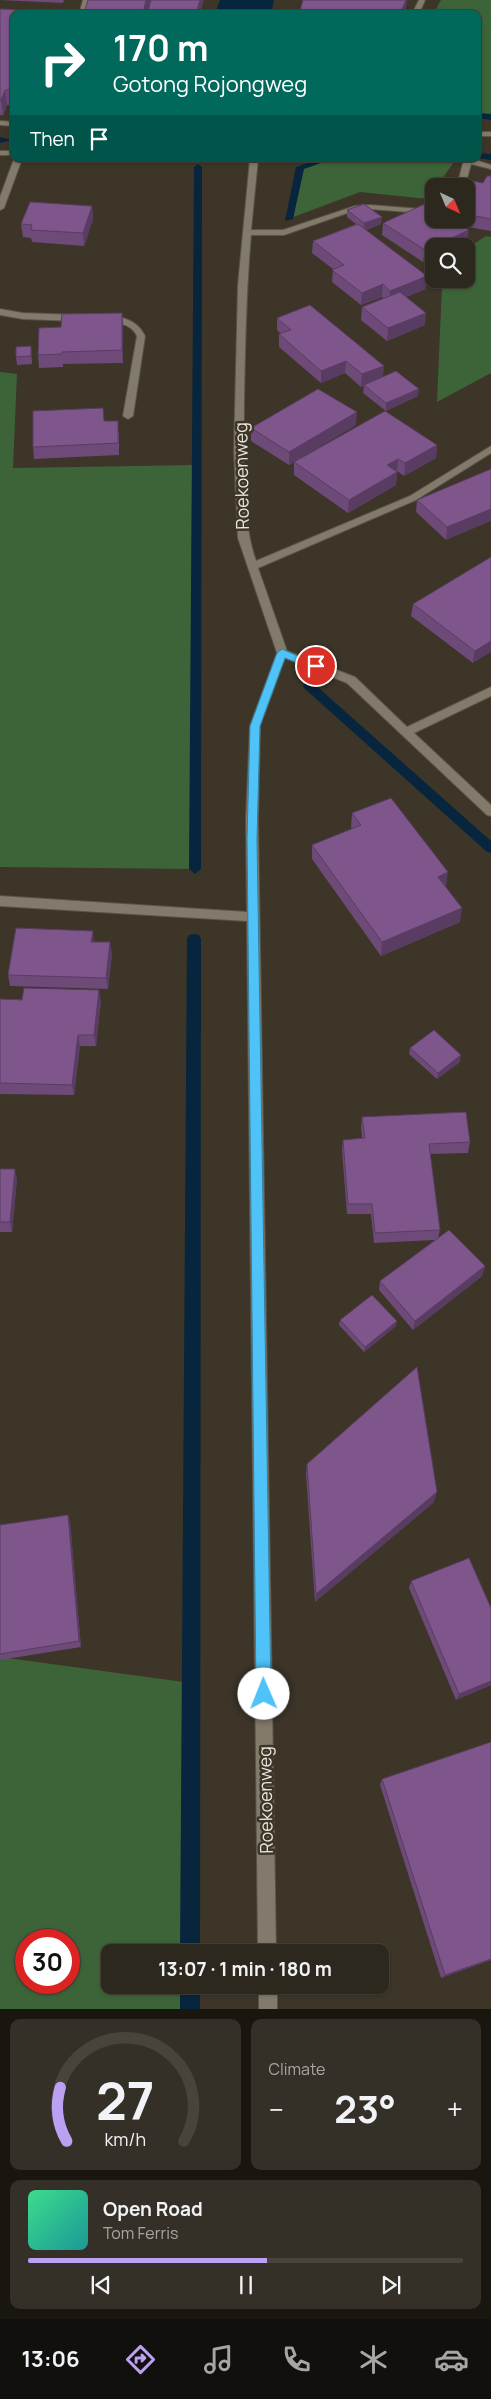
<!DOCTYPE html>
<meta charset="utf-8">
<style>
body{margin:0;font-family:Manrope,sans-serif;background:#353027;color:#f1f3f6;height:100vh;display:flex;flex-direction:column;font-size:19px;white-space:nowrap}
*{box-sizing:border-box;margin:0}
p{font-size:16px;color:#a7a6a4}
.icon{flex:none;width:28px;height:28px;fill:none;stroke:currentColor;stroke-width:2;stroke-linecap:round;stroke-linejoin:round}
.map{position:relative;height:2009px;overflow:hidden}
.panel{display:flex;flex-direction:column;gap:10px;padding:10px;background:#191610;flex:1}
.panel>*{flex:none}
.guide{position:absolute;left:10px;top:10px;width:471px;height:152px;border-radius:10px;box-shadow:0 1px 4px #0004,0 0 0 1px #48443c;background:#00695c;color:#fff;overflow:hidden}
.needle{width:32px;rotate:136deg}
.buttons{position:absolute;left:425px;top:178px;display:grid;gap:10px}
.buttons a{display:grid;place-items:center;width:50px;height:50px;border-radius:10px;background:#2d281e;box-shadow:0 1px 4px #0004,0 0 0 1px #48443c;font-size:25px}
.speed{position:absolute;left:15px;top:1929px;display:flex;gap:10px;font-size:25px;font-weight:700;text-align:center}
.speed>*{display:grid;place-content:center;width:65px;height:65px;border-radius:50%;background:#2d281e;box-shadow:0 1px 4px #0004,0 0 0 1px #48443c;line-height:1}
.speed .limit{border:8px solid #d22;background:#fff;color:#111}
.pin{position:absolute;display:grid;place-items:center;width:42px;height:42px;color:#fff;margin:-21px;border:2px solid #fff;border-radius:50%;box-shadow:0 1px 5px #0007}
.me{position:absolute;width:55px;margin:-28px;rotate:359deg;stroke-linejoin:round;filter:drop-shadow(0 0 4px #0008)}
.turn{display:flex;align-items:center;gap:18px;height:105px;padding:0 20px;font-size:22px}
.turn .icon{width:65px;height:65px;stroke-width:2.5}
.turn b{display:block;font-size:35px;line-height:42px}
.then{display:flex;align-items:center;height:48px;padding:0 20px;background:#0003;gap:10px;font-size:19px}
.big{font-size:38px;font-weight:700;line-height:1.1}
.panel .widget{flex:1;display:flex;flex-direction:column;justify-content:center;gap:8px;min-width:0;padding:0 18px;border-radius:10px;background:#353027}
.panel .dial{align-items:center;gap:0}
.dial svg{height:130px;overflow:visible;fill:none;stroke:#48443c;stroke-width:7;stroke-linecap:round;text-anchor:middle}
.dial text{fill:#f1f3f6;stroke:none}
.song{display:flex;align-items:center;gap:15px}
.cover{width:60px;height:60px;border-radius:8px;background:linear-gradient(135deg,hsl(150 70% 55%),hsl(180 70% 35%))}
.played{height:5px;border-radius:2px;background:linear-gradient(90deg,#bca0f2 55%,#48443c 55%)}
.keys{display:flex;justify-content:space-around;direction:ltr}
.heat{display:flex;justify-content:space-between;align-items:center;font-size:28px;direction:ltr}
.panel .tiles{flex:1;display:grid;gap:10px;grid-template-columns:1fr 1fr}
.widget:last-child{grid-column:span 2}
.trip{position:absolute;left:101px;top:1944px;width:288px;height:50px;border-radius:10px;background:#2d281e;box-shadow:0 1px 4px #0004,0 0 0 1px #48443c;font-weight:700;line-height:50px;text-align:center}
.menu{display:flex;height:80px;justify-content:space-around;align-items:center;background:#12100c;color:#a7a6a4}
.menu .icon{width:35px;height:35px}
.menu .active{color:#bca0f2}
.menu b{font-size:22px;color:#f1f3f6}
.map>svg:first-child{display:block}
</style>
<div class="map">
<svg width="491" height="2009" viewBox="0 0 491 2009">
<rect width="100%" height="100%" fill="#3c3528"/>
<g fill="#3d6439" fill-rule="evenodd">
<polygon points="441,0 491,0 491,117 478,116 478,14 433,14"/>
<polygon points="328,159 456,159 437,186 434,186 434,191 428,199 360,192 288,219 300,167"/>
<polygon points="486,236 491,237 491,373 437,402 442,286 427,275 434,270 434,279 466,279 466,249"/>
<polygon points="0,372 17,374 13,468 196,465 195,869 0,867"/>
<path d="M 0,1657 L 191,1683 L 190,1952 L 110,1952 L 110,1985 L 190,1985 L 190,2009 L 0,2009 ZM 26,1940 L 69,1940 L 69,1982 L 26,1982 Z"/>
</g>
<polygon fill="#07253d" points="220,0 274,0 271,14 215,14"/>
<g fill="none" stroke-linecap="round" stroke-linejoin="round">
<g fill="#07253d" fill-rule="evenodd">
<polygon points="478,113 491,114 491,120 478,118"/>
<polygon points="0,137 12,140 0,143"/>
<polygon points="478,153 491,154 491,160 478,158"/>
<polygon points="319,159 332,159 304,169 293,219 285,221 296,167"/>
<polygon points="198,164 202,167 201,869 195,874 189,869 194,167"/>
<polygon points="309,682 313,683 491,841 491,853 486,851 305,689 303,686 305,683"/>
<polygon points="194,934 199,935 201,939 200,1952 180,1952 187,939 189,935"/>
<rect x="180" y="1985" width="20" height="24"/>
</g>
<g stroke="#5a5449" stroke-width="2">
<g id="minor">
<polygon points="83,0 89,0 86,14 79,14"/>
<polygon points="419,0 425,0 419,14 412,14"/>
<polygon points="0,121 14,122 14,126 0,125"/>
<rect x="478" y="132" width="13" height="4"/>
<rect x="0" y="151" width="14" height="4"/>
<polygon points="14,159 22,159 4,208 0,210 0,197"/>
<path d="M 250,159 L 258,159 L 251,230 L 283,230 L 355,206 L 370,205 L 434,210 L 434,214 L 370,209 L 356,210 L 284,235 L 251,235 C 246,291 245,346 244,402 C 244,452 240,515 256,561 L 410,496 L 491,446 L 491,453 L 416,500 L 258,568 L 287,651 L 355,677 L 407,727 L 491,687 L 491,696 L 414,733 L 491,805 L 491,816 L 487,815 L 347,683 L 285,658 L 260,726 L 258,819 L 276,1952 L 258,1952 L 247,921 L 0,906 L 0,896 L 247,912 L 246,819 L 250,726 L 277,653 L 238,538 L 234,450 L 238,285 Z"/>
<polygon points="464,159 472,159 491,165 491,169 471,164 465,186 457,186"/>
<polygon points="0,309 23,313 77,315 81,318 77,321 23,319 0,315"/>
<path d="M 107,316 C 124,317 137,320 145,336 L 133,416 L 128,419 L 123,416 L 137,336 C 130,322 118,324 104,321 L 103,319 Z"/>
<rect x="259" y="1985" width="18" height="24"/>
</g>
</g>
<use href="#minor" fill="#827a6b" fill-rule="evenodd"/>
</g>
<g fill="#6d4a78">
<polygon points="0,0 64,0 63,3"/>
<polygon points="0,9 14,14 14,105 7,105 3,115 0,115"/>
<polygon points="491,176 491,231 462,226 467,242 458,246 434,246 434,257 423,262 382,235 383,223 454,220 454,219 466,219 466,186 458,186 483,183"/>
<polygon points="92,206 93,219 84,246 32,242 31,238 23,237 21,224"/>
<polygon points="347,210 381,224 366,230 426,289 406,297 425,325 387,341 361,320 362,307 384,299 382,297 361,305 332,282 333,269 312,253 313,241 356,224 347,217"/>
<polygon points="122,313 123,325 123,363 63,364 63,367 39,368 38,355 61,327"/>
<polygon points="277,318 383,377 418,396 386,411 363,393 364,386 361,387 345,373 321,383 279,347 279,334 281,334 277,330"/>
<polygon points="31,346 32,364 17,365 16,357"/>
<polygon points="104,421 119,433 119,455 34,459 33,447"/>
<polygon points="356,425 289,465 251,441 251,428"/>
<polygon points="437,445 436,458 404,476 397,471 396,485 348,513 294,475 294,462"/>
<polygon points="491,469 446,540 416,512 417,500"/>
<polygon points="491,557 473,663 411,616 413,604"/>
<polygon points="352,813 446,887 460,922 381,956 312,859 312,845 352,829 351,827"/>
<polygon points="94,942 112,954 108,989 10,986 8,975"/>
<polygon points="0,999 101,1001 96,1046 80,1046 74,1095 0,1094"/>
<polygon points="410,1048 460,1062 437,1079 409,1054"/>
<polygon points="362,1117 470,1142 468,1153 430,1154 440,1230 438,1238 485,1266 482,1276 413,1330 379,1290 380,1281 435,1240 374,1243 371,1214 347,1214 342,1150 343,1140 362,1138 361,1127"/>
<polygon points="0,1169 17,1179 12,1232 0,1232"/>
<polygon points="340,1320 396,1326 364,1352 339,1325"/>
<polygon points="307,1464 434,1502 315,1602 306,1474"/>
<polygon points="68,1515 70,1522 81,1647 0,1660 0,1525"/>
<polygon points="411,1581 491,1608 491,1685 456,1700 409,1588"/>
<polygon points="382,1779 491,1960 441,1978 380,1785"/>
</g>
<g fill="#593c62">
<polygon points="146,0 151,0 147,14 143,14"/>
<polygon points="200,0 204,0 200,14 196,14"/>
<polygon points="406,0 407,0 405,14 400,14"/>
<polygon points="5,90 7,105 3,115 1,100"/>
<polygon points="92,206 93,219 84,246 83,233"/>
<polygon points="382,217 381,224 364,230 364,223"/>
<polygon points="469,230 467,242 458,246 434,246 434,257 423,262 425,250"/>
<polygon points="427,276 426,289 389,303 390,291"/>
<polygon points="383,284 382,297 361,305 362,293"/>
<polygon points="122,313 123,325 123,363 122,350"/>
<polygon points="426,313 425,325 387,341 388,328"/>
<polygon points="346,361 345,373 321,383 321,371"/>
<polygon points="384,366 383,378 361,387 362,374"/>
<polygon points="419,389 418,396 386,411 386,403"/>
<polygon points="357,412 356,425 289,465 289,452"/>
<polygon points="437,445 436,458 404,476 405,463"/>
<polygon points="398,459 397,471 387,465"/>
<polygon points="397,472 396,485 348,513 349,500"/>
<polygon points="491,509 491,521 446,540 447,527"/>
<polygon points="491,641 491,652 473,663 475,651"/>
<polygon points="448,872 446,887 438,877"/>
<polygon points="462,908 460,922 381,956 382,942"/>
<polygon points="93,931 94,942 91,942"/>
<polygon points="110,942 112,954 108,989 106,978"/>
<polygon points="99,990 101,1001 96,1046 94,1035"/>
<polygon points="78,1035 80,1046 74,1095 72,1085"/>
<polygon points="461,1055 460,1062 437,1079 438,1073"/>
<polygon points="15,1169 17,1179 12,1232 10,1222"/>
<polygon points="485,1266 482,1276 413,1330 415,1321"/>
<polygon points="397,1321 396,1326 364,1352 365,1347"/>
<polygon points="437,1492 434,1502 315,1602 316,1594"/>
<polygon points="68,1515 70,1522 81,1647 79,1641"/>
<polygon points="491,1681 491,1685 456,1700 459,1694"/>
<polygon points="491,1959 491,1960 441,1978 445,1975"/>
</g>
<g fill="#7f568c" stroke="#593c62">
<polygon points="88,0 146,0 143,14 84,14"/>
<polygon points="151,0 200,0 196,14 147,14"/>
<polygon points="303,0 406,0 400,14 299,14"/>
<polygon points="0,9 55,11 54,14 14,14 14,90 5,90 1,100 0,100"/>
<polygon points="487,176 491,176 491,219 466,214 466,186 446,186 448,184 458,186 462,179 483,183"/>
<polygon points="30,202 92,206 83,233 31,230 32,225 21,224"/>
<polygon points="427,203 434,208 434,219 451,219 469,230 425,250 383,223"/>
<polygon points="364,204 382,217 364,223 347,210"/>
<polygon points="358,224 427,276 390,291 383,284 362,293 332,270 344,265 313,241"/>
<polygon points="400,292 426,313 388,328 362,307"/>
<polygon points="310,305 384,366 362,374 346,361 321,371 279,334 291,330 277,318"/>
<polygon points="122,313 122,350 62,352 62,354 38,355 39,328 61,327 62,314"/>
<polygon points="31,346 31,356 16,357 16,347"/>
<polygon points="396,371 419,389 386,403 364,385"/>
<polygon points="318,389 357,412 289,452 251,428"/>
<polygon points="103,408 104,421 118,421 118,443 33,447 33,411"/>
<polygon points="385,411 437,445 405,463 398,459 387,465 397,472 349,500 294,462"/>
<polygon points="491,469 491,509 447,527 417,500"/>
<polygon points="491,557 491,641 475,651 413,604"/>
<polygon points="391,798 448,872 438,877 462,908 382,942 312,845 361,825 352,813"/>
<polygon points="16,928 93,931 91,942 110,942 106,978 8,975"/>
<polygon points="24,988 99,990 94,1035 78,1035 72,1085 0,1083 0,999 22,1000"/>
<polygon points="434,1030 461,1055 438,1073 410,1048"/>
<polygon points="466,1112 470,1142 429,1144 440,1230 375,1233 372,1204 348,1204 343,1140 365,1138 362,1117"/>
<polygon points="0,1169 15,1169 10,1222 0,1222"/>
<polygon points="449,1230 485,1266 415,1321 380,1281"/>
<polygon points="372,1295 397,1321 365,1347 340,1320"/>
<polygon points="417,1367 437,1492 316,1594 307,1464"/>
<polygon points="68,1515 79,1641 0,1654 0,1525"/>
<polygon points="469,1558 491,1608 491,1681 459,1694 411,1581"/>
<polygon points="491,1742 491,1959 445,1975 382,1779"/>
</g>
<polygon fill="#4fc3f7" stroke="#337fa1" points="282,649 321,666 316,670 285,658 260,726 257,839 271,1694 269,1699 264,1701 258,1699 256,1694 247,839 250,726 277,653"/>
<g text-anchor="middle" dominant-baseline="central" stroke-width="5" stroke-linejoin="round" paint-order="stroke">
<g font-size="18" fill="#e8e4db" stroke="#3c3528">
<text transform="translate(241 476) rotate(-91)">Roekoenweg</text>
<text transform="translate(265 1800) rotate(-91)">Roekoenweg</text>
</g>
</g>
</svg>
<div class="buttons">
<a><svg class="needle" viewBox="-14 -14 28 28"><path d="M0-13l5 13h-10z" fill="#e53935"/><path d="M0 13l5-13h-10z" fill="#a7a6a4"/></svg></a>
<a><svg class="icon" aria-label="search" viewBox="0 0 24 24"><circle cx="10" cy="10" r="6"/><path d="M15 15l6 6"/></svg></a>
</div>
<div class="speed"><div class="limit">30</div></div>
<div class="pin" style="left:316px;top:666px;background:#d93025"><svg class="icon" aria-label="arrive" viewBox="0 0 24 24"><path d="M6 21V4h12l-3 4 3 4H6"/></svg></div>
<svg class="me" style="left:264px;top:1694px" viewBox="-20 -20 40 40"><circle r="19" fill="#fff"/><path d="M0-13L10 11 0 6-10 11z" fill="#4fc3f7"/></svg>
<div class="trip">13:07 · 1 min · 180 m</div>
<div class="guide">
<div class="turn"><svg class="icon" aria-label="right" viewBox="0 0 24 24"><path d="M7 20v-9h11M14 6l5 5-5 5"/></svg><div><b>170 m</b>Gotong Rojongweg</div></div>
<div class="then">Then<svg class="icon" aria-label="arrive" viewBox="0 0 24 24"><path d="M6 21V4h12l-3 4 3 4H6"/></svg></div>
</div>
</div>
<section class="panel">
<div class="tiles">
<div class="widget dial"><svg viewBox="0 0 100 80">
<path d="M14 69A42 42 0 1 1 86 69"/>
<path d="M14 69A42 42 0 0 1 10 36" stroke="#bca0f2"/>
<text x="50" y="56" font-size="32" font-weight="700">27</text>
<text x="50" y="72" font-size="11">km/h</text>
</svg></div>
<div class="widget"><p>Climate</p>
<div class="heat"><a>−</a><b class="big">23°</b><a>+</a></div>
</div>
<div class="widget">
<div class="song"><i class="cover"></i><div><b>Open Road</b><p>Tom Ferris</p></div></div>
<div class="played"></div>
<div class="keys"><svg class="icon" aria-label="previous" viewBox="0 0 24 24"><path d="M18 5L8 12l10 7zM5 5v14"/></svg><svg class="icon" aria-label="pause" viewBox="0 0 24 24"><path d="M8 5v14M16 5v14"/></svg><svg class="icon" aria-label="next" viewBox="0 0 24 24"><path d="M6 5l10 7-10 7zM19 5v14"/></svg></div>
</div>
</div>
</section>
<nav class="menu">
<b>13:06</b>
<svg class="icon active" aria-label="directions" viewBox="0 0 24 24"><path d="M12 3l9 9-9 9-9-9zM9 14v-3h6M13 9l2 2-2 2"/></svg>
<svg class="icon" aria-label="music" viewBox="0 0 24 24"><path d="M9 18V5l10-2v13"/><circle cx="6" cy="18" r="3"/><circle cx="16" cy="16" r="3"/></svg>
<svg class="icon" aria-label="phone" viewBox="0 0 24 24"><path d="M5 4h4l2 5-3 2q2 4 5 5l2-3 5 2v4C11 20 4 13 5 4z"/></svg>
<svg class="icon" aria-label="climate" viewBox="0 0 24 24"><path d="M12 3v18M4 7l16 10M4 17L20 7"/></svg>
<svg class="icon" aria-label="car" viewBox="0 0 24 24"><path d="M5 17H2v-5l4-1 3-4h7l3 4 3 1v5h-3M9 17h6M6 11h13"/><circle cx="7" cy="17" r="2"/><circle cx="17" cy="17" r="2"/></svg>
</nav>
